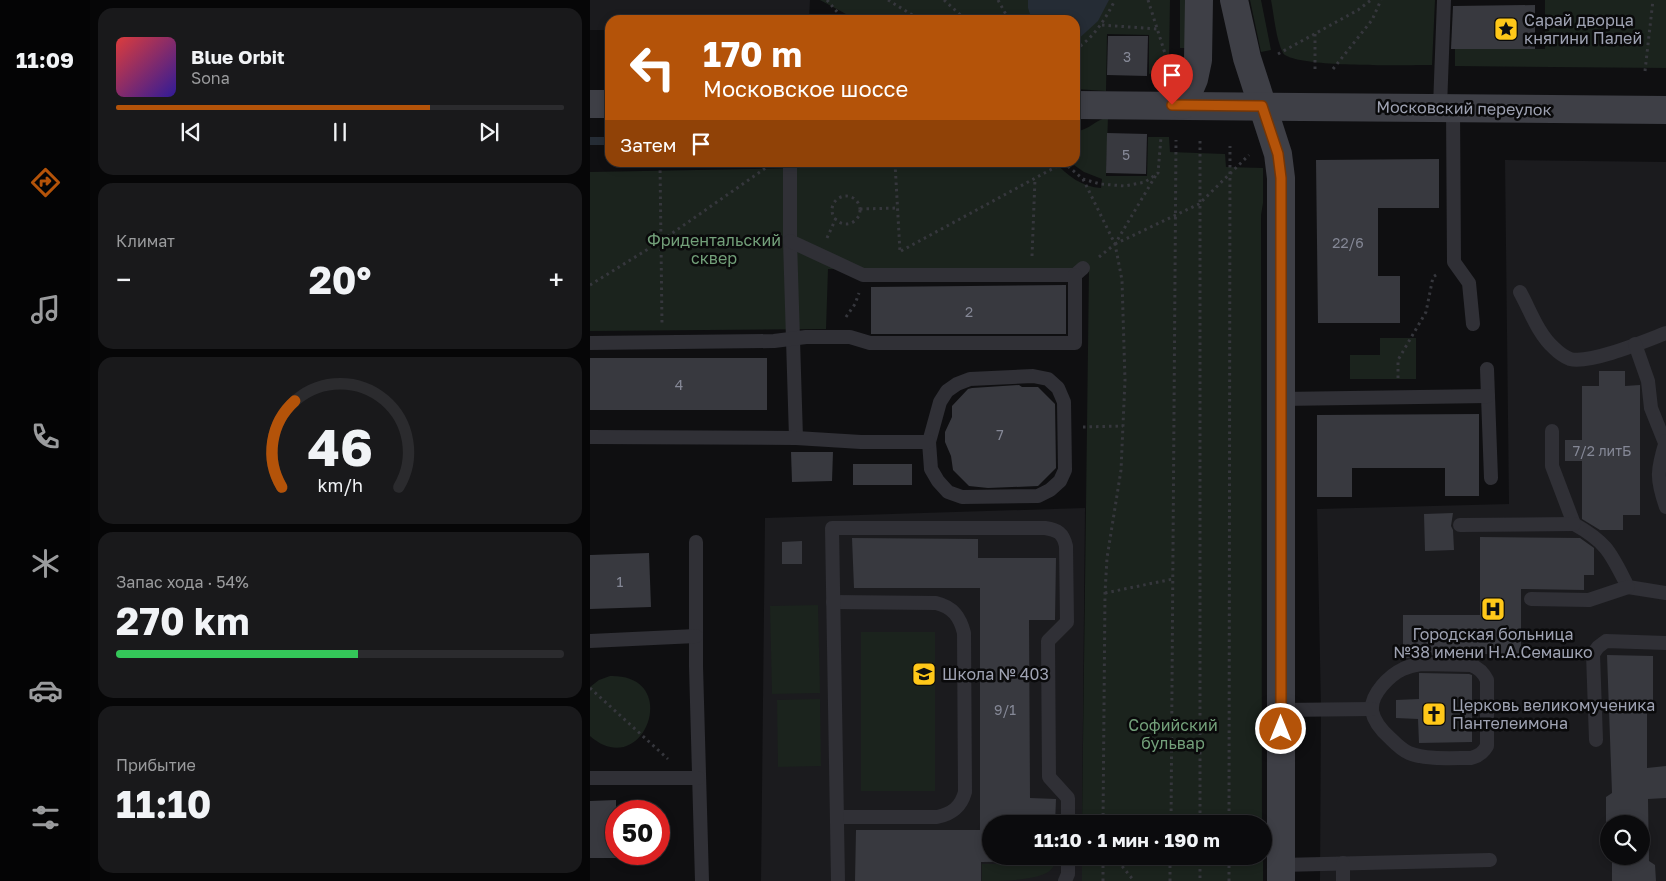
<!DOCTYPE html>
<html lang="ru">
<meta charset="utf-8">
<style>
body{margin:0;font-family:"Golos Text",sans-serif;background:#19191b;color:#f1f3f6;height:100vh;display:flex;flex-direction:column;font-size:19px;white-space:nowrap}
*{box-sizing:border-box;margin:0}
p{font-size:16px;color:#9a9b9d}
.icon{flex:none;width:28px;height:28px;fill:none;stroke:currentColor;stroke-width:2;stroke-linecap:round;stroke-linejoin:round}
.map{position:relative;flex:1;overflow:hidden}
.drawer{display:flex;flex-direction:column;gap:8px;padding:8px;background:#060607;width:500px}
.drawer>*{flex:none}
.top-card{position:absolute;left:15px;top:15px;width:475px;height:152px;border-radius:15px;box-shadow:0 2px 8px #0003,0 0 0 1px #2b2b2e;background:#b45309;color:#fff;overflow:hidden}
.tools{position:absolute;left:1010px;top:815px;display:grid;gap:10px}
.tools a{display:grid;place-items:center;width:50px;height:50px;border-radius:50%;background:#0b0b0d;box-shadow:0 2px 8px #0003,0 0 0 1px #2b2b2e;font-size:25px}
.speed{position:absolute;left:15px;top:800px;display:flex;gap:10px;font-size:25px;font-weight:700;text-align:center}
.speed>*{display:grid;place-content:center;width:65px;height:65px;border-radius:50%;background:#0b0b0d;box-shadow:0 2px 8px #0003,0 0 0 1px #2b2b2e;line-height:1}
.speed .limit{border:8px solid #d22;background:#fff;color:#111}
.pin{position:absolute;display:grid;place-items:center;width:42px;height:42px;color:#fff;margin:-51px -21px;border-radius:50% 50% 50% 0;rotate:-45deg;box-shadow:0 0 5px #0007}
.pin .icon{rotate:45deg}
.me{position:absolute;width:55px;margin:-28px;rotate:0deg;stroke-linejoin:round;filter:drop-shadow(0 0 4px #0008)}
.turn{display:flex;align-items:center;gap:18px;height:105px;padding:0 15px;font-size:22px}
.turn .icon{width:65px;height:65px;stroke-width:2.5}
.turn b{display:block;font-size:35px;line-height:42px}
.then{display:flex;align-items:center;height:48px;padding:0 15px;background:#0003;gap:10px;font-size:19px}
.big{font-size:38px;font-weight:700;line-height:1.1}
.drawer .widget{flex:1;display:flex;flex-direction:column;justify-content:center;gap:8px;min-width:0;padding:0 18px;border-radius:15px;background:#19191b}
.drawer .dial{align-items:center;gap:0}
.dial svg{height:130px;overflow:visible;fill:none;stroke:#2b2b2e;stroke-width:7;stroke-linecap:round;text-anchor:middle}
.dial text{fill:#f1f3f6;stroke:none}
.song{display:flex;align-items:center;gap:15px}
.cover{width:60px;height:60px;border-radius:8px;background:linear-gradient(135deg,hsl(0 70% 55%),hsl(250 70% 35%))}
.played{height:5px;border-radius:2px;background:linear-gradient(90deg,#b45309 70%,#2b2b2e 70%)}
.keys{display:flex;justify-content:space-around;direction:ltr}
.heat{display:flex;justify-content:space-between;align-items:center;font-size:28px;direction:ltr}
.charge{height:8px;border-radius:4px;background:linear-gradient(90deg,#34c759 54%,#2b2b2e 0)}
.trip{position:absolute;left:392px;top:815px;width:290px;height:50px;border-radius:25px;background:#0b0b0d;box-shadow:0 2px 8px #0003,0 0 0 1px #2b2b2e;font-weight:700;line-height:50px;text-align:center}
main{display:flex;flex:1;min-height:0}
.menu{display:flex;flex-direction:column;width:90px;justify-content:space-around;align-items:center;background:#040405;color:#9a9b9d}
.menu .icon{width:35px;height:35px}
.menu .current{color:#b45309}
.menu b{font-size:22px;color:#f1f3f6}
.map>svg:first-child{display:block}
</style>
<main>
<nav class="menu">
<b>11:09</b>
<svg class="icon current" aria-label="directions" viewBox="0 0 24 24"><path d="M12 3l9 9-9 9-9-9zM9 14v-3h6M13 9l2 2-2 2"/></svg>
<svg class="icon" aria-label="music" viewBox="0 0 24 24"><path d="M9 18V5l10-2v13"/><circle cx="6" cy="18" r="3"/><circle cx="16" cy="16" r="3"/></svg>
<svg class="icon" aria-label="phone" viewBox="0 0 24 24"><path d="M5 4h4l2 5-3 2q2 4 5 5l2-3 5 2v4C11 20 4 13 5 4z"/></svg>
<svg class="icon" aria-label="climate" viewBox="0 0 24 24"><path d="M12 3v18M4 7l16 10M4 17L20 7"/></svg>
<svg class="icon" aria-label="car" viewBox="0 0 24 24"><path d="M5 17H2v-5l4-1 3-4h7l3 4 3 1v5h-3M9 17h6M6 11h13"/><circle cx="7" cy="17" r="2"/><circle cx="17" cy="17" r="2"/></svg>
<svg class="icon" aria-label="filters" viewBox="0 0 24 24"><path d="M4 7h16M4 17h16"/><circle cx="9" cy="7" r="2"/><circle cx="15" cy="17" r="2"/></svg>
</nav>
<section class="drawer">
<div class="widget">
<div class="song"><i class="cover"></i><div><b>Blue Orbit</b><p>Sona</p></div></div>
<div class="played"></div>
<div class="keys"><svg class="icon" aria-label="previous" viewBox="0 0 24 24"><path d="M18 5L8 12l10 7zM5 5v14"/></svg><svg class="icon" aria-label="pause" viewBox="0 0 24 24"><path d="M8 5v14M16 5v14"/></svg><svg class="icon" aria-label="next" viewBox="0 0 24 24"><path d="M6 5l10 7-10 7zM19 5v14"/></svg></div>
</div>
<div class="widget"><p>Климат</p>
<div class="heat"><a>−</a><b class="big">20°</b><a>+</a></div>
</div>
<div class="widget dial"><svg viewBox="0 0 100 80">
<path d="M14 69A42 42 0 1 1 86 69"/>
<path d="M14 69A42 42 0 0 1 22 16" stroke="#b45309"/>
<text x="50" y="56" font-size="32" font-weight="700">46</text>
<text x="50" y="72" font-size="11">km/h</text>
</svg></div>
<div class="widget"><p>Запас хода · 54%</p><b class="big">270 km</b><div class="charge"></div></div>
<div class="widget"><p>Прибытие</p><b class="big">11:10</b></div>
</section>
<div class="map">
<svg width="1076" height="881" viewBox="0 0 1076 881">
<rect width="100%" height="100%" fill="#0f0f11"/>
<g fill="#1b1b1e" fill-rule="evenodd">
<polygon points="0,0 220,0 219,20 20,20 20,30 0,30"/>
<path d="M 915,160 L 1076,162 L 1076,881 L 730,881 L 731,709 L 727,509 L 919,504 ZM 1019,824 L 1051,824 L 1051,856 L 1019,856 Z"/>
<polygon points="495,508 492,824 401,824 401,856 492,856 492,881 171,881 175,518"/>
</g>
<g fill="#1b231d">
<path d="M 230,0 L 580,0 L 579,58 C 576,69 570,72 559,74 L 559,35 L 517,34 L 516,91 L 485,89 L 485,20 L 267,20 Z"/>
<rect x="590" y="0" width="11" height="48"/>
<polygon points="660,0 671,0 681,50 671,52"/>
<path d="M 681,0 L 845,0 L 842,65 C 819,65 703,68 693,53 C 686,40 684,15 681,0 Z"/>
<polygon points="955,0 1076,0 1076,68 865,66 865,49 955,49"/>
<path d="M 518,117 L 516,176 L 557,176 L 558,137 L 579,137 L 580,152 L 635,154 L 636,167 L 673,168 L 673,203 L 671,215 L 672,824 L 492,824 L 499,268 L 238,269 L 236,329 L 0,331 L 0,172 L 368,165 L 388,162 L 465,162 C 477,176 493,187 511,188 L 512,179 L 494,172 L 481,163 L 485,162 L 485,132 C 499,130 507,119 518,117 Z"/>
<polygon points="790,338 826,338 826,379 760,379 760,355 790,355"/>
<polygon points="228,605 230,693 182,694 180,606"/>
<rect x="271" y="632" width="74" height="159"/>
<path d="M 20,676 C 94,674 53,783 0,736 L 0,687 L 9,680 Z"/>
<polygon points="230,699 231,766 188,767 187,700"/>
<rect x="492" y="856" width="181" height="25"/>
<path d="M 392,864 L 464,864 C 462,881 411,881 392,881 Z"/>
</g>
<polygon fill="#252c35" points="438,0 519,0 508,21 485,42 485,20 442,20 438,8"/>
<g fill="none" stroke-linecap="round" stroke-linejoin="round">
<polyline stroke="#252c35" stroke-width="8" points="0,141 20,141"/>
</g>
<g fill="#38393f">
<polygon points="945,5 945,49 861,49 863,6"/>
<polygon points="518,36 558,36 557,76 517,75"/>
<polygon points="517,133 557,134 556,174 516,173"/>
<polygon points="849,159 849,208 788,208 788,276 810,276 810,323 728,323 726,160"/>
<polygon points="476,285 476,334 281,334 281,287"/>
<rect x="0" y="358" width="177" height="52"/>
<polygon points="1009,371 1035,371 1035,386 1050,385 1050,515 1033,515 1033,530 1010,530 992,519 992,461 975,461 975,440 992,440 992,386 1009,386"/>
<polygon points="429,385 432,387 448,387 465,404 466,468 448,486 398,488 379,486 363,470 361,456 355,442 355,432 362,417 362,406 378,389 382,388"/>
<polygon points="889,414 889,496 855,496 855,468 762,468 762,497 727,497 727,415"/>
<polygon points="201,452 243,452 242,481 202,482"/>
<rect x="263" y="464" width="59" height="21"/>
<polygon points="863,513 861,526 863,530 864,550 835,551 834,514"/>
<polygon points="890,537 990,538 1004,548 1004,575 994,575 994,590 931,589 931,654 882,654 882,656 831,655 813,659 813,615 890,615"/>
<polygon points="262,538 388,539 388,558 466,558 465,620 439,620 440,798 466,799 465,824 401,824 401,856 466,856 466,861 391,862 391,881 265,881 266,830 390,830 390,588 264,588"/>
<polygon points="212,541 212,564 192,564 192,542"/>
<polygon points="59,553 61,607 0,609 0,555"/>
<polygon points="1017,655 1063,656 1063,701 1057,705 1057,768 1076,766 1076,798 1058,799 1059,861 1065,865 1066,881 1022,881 1022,856 1051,856 1051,824 1019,824 1019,839 1016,838 1016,797 1022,793"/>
<polygon points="829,673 879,674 882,675 882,742 829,743 828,719 806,718 806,700 829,699"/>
<polygon points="26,800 26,858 0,858 0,801"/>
</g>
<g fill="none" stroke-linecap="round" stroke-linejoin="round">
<g stroke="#36373d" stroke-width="3" stroke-dasharray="2.5 4" stroke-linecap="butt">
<polyline points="237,0 254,20"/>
<polyline points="298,0 324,16"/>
<polyline points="354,0 376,20"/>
<polyline points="408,0 419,20"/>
<polyline points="558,0 579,66"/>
<polyline points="311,20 324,16 364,20"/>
<polyline points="512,25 567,29"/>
<path d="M 485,50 C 504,37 515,20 525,0"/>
<polyline points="688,54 768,10 781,0"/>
<polyline points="725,69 725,34"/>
<polyline points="743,69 782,20 791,0"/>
<polyline points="1055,71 1063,0"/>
<polyline points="610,141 610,824"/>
<polyline points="473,162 493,179 510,184 535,186 555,182 568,173 571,137"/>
<polyline points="305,163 310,252"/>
<polyline points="70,164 72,325"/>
<polyline points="493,179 525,244 532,280 535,380 531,470 517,558 515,593 513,824"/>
<circle cx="256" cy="210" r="14"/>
<polyline points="270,209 308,208"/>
<polyline points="237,238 246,218"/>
<polyline points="525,244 609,204 659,155"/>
<polyline points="311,251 473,163"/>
<polyline points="442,256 445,179"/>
<polyline points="509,257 525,244 566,175"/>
<polyline points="0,285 71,241 180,165"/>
<polyline points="256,317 265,304 269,293"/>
<polyline points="808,378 808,360 836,312 843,277 849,273"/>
<polyline points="493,427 533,426"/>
<polyline points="515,593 583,579"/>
<polyline points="0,688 78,759"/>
<polyline points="497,822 538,824"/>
<polyline points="581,824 586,140"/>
<polyline points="639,824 640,146"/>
<polyline points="524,856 544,881"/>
<polyline points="610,856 610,881"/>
<polyline points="513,881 513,856"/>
<polyline points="580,881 580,856"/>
<polyline points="639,881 639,856"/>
</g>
<g stroke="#303036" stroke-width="14">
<polyline points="850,107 854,0"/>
<polyline points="863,108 864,262 879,283 883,324"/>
<polyline points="200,162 200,241 206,438"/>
<polyline points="200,241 273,275 485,275 493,268"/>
<path d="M 930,292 C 940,310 948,334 964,348 C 968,352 975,357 980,359 C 1001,364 1055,341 1076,333"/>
<polyline points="0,343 184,341 216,337 260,337 280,343 485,343 485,275"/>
<polyline points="1045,344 1058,381 1061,408 1075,443"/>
<polyline points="897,369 901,478"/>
<polygon points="443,376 458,379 468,388 474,402 475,470 470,481 460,490 448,496 372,497 358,492 348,481 341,469 339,442 350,402 357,391 367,384 380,379"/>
<polyline points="691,399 898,396"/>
<path d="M 962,431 L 962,466 L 984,524 C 1018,543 1021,554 1038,587 L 1076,593"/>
<polyline points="0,437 206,438 271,442 339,442"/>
<path d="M 1076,441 C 1067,470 1066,478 1076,507"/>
<polyline points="870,525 984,524"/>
<polyline points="106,542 106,666 112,881"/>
<polyline points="941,599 999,600 1038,587"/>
<path d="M 243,602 L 346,603 C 363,607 370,617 374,633 L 375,792 C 371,807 362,814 347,817 L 247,817"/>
<polyline points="0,641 106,636"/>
<path d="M 831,664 L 881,665 C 889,668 893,672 897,680 L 897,746 C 893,753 889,756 881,758 C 863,758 836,760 819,753 C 812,750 807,745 801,739 C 793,732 784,722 782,711 C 780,694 800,675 813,669 C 819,666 825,665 831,664 Z"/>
<polyline points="691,710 782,709"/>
<polyline points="1006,740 1003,654 1008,647 1016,641 1076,643"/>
<polyline points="0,778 108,778"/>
<polyline points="691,865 900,860"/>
<path d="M 248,881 L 242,528 L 455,528 C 468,530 473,533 476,546 L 477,622 L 458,641 L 459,777 L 478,798 L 478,824"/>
<polyline points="475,881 478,874 478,856"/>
<polyline points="753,881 753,863"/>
</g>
<g stroke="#3e3f46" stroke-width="28">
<polyline points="644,0 657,58 688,154 691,178 691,881"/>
<polyline points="0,104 20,104"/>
<polyline points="485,105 1076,110"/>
<polyline points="593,105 604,79 608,60 609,0"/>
</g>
</g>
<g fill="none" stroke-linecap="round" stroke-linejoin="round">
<g stroke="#753606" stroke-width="12">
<polyline id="route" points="582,105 672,106 688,154 691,178 691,729"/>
</g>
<use href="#route" stroke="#b45309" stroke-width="9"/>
</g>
<defs>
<g id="sight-square" transform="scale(1.25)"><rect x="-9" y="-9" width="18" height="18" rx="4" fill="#ffc819" stroke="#0a0a0b"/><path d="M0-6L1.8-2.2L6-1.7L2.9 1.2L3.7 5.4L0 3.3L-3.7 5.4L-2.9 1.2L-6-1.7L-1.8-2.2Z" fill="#111"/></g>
<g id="hospital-square" transform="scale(1.25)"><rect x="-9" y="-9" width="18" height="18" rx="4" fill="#ffc819" stroke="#0a0a0b"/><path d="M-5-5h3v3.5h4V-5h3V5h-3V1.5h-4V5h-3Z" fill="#111"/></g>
<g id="school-square" transform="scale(1.25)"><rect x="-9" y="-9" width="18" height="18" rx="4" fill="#ffc819" stroke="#0a0a0b"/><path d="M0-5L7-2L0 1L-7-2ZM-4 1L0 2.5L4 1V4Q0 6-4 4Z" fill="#111"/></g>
<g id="church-square" transform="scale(1.25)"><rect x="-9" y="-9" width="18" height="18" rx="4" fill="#ffc819" stroke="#0a0a0b"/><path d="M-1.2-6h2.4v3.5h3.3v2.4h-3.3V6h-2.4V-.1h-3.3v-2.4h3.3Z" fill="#111"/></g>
</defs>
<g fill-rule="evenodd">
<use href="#sight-square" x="916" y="29"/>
<use href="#hospital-square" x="903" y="609"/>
<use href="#school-square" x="334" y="674"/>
<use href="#church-square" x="844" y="714"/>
</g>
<g text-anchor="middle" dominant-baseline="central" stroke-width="5" stroke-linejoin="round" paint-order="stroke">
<g font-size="14" fill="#858896">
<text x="537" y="56">3</text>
<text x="536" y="154">5</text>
<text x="758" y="242">22/6</text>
<text x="379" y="311">2</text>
<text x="89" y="384">4</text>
<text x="410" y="434">7</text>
<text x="1012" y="450">7/2 литБ</text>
<text x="30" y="581">1</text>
<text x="415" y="709">9/1</text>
</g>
<g font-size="16" fill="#9fa3b3" stroke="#0a0a0b" text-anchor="start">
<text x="934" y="20">Сарай дворца<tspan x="934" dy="18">княгини Палей</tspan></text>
<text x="903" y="634" text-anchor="middle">Городская больница<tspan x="903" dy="18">№38 имени Н.А.Семашко</tspan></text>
<text x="352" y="674">Школа № 403</text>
<text x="862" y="705">Церковь великомученика<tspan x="862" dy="18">Пантелеимона</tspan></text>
</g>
<g font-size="16" fill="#9fa3b3" stroke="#0a0a0b">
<text transform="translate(874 108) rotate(1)">Московский переулок</text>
</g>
<g font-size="16" fill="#73a07a" stroke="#0a0a0b">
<text x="124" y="240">Фридентальский<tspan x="124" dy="18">сквер</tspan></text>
<text x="583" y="725">Софийский<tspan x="583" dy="18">бульвар</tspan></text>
</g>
</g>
</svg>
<div class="tools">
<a><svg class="icon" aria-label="search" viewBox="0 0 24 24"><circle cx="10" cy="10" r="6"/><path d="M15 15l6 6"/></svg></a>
</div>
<div class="speed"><div class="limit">50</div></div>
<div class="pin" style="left:582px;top:105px;background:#d93025"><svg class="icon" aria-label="arrive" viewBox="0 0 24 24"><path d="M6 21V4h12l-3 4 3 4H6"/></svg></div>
<svg class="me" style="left:691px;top:729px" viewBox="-20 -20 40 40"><circle r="17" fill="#b45309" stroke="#fff" stroke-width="3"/><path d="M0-11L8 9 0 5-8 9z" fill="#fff"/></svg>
<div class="trip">11:10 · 1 мин · 190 m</div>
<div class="top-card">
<div class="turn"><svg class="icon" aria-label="left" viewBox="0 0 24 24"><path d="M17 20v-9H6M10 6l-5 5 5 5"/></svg><div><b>170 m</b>Московское шоссе</div></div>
<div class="then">Затем<svg class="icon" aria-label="arrive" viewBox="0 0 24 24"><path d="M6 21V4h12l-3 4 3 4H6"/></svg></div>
</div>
</div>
</main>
